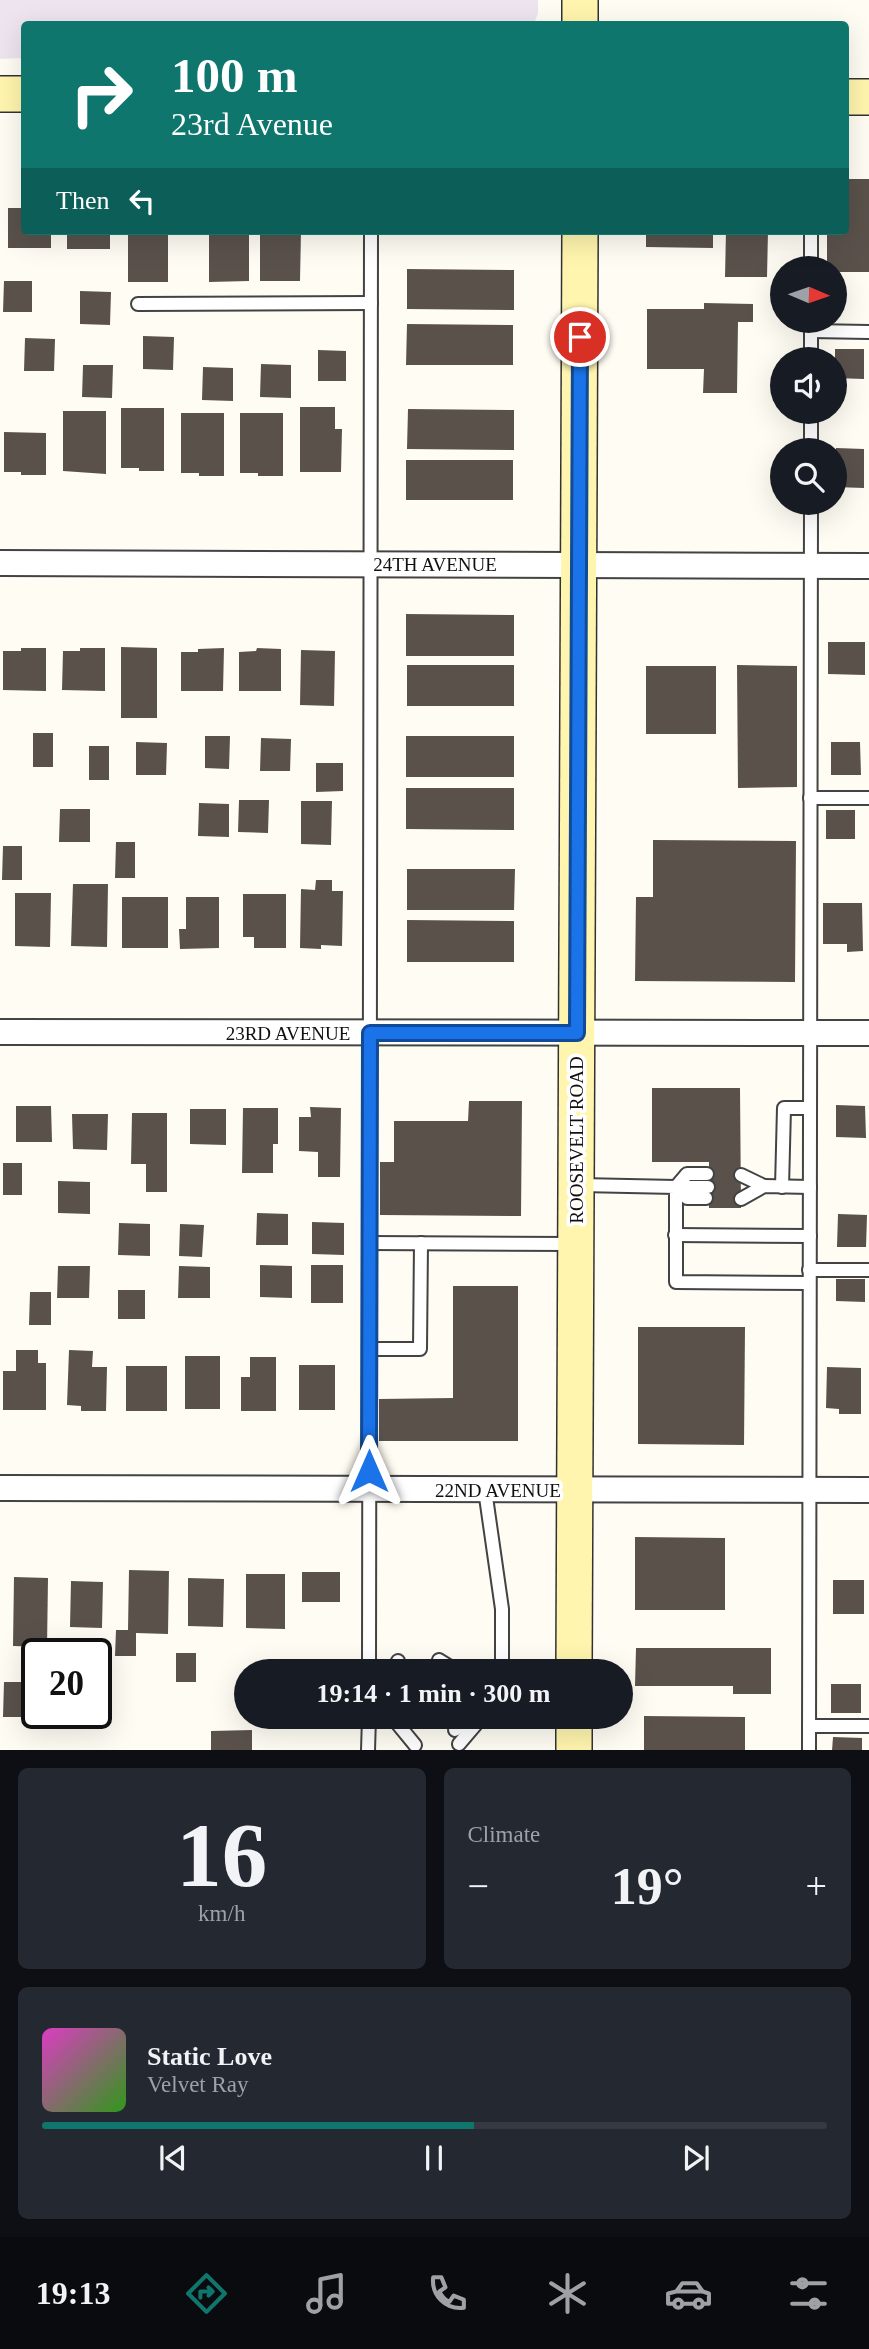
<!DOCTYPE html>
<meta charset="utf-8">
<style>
body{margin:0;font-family:Georgia,serif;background:#242831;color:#f1f3f6;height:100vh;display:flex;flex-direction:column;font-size:26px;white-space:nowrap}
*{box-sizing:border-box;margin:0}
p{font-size:23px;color:#9ea1a6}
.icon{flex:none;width:38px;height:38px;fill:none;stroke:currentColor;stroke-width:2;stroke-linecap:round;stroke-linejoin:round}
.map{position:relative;height:1750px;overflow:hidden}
.details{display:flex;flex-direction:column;gap:18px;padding:18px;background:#0d0f14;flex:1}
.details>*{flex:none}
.top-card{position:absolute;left:21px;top:21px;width:828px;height:214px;border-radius:7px;box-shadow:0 7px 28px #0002;background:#0f766e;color:#fff;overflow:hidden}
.needle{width:46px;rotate:92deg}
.controls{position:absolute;left:770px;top:256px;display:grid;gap:14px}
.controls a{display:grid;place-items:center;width:77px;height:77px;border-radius:50%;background:#171b24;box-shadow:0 7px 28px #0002;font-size:35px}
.speed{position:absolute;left:21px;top:1638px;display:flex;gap:14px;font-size:35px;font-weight:700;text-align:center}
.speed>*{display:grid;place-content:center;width:91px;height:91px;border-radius:50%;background:#171b24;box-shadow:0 7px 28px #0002;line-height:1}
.speed .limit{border:4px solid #111;border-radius:10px;background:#fff;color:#111}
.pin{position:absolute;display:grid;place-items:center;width:60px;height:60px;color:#fff;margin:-30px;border:4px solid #fff;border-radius:50%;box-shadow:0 2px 7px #0007}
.me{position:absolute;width:77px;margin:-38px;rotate:0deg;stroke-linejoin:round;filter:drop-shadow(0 0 5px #0008)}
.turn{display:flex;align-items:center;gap:24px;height:147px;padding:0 35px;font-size:32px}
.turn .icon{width:91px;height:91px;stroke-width:2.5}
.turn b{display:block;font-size:49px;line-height:60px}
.then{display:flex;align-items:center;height:66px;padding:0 35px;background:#0003;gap:14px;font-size:26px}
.big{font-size:52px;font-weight:600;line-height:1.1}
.details .widget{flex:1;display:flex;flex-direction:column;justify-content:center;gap:10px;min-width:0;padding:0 24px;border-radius:10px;background:#242831}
.details .dial{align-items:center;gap:0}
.dial b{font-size:91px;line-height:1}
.song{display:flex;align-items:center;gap:21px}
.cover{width:84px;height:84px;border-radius:10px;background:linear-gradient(135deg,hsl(310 70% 55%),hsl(110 70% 35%))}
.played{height:7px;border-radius:4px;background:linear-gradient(90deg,#0f766e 55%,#363941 55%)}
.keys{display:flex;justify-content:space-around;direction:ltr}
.heat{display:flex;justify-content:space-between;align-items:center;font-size:38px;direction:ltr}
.details .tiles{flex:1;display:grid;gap:18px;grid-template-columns:1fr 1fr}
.widget:last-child{grid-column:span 2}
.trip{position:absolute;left:234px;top:1659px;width:399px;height:70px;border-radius:35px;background:#171b24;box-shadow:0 7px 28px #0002;font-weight:600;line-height:70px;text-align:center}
.tab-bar{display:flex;height:112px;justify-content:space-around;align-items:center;background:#090b0e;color:#9ea1a6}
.tab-bar .icon{width:49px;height:49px}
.tab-bar .on{color:#0f766e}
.tab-bar b{font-size:32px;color:#f1f3f6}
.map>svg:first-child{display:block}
</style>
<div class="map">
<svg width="869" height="1751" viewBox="0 0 869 1751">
<rect width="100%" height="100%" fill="#fffcf3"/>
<polygon fill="#eee4ef" points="0,0 538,0 538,13 534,24 24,24 24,58 0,59"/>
<g fill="#5a514b">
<polygon points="845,179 869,179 869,272 835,272 835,268 827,268 827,231 845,231"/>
<polygon points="8,208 24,208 24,231 51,231 51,248 8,248"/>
<rect x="67" y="231" width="43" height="18"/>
<rect x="128" y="231" width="40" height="51"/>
<polygon points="209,231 249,231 249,281 209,282"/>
<polygon points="260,231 301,231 300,281 260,281"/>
<polygon points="384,231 411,231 411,233 384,234"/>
<polygon points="646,231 713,231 713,248 646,247"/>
<polygon points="726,231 768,231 767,277 725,277"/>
<polygon points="407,269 514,270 514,310 407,309"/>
<polygon points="4,281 32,281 32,312 3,312"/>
<polygon points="80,291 111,292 110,325 80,324"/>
<polygon points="704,303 753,304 753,322 738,322 737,393 703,393 704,369 647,369 647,309 704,309"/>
<polygon points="407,324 513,325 513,365 406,365"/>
<polygon points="143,336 174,337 173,370 143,369"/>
<polygon points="25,338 55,339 54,371 24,371"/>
<polygon points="835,349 864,349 864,379 835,378"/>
<polygon points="318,350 346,351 346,381 318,381"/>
<polygon points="261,364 291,365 291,398 260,397"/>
<polygon points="83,365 113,365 112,398 82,397"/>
<polygon points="203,367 233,368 233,401 202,400"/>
<polygon points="300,407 335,407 335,429 342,429 341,472 300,472"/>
<polygon points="121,408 164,408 164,471 139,471 139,468 121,468"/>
<polygon points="408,409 514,410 514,450 407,449"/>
<polygon points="63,411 106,411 106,474 63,471"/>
<polygon points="181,413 224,413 224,476 199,476 199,473 181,473"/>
<polygon points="240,413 283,413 283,476 258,476 258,473 240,473"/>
<polygon points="4,432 46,433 46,475 21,475 21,472 4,472"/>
<polygon points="836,448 864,449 864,488 835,487"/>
<rect x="406" y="460" width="107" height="40"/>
<polygon points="406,614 514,615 514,656 406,656"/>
<polygon points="828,642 865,642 865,675 828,674"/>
<polygon points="121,647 157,648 157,718 121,718"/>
<polygon points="21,648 46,648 46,691 3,690 3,651 21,651"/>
<polygon points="80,648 105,648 105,691 62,690 63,651 80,651"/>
<polygon points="224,648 223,691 181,691 181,652 198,652 198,649"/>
<polygon points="257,648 281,649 281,691 239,691 239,652 256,651"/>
<polygon points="301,650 335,651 334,706 300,705"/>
<rect x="407" y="665" width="107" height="41"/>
<polygon points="737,665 797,666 797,787 738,788"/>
<rect x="646" y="666" width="70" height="68"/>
<rect x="33" y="733" width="20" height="34"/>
<polygon points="205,736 230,736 229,769 205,768"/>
<rect x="406" y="736" width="108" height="41"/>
<polygon points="261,738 291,739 290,771 260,771"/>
<polygon points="136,742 167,743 166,775 136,775"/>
<polygon points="831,742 860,742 861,775 831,775"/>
<rect x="89" y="746" width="20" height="34"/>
<polygon points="316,763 343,763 343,791 316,792"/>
<polygon points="406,788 514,788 514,830 406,829"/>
<polygon points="239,800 269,800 268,833 238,832"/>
<polygon points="301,801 332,801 331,845 301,844"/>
<polygon points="199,803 229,804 229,837 198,836"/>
<polygon points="60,809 90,809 90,842 59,842"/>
<rect x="826" y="810" width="29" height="29"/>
<polygon points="653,840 796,841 795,982 635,981 636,897 653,897"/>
<polygon points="116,842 135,842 135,878 115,878"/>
<polygon points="3,846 22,846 22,880 2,880"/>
<polygon points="407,869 515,869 514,910 407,910"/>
<polygon points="316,880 332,880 332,891 343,891 342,946 321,945 321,949 300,948 301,889 315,890"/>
<polygon points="73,884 108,884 107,947 71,946"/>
<polygon points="15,893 51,893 50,947 15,946"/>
<polygon points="243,894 286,894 286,948 254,948 254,937 243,937"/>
<rect x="122" y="897" width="46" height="51"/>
<polygon points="186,897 219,897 219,948 180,949 179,929 186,929"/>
<polygon points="823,903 862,903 863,951 847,952 847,944 823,944"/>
<polygon points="407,920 514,921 514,962 407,962"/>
<polygon points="652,1088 740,1088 741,1208 709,1208 709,1162 652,1162"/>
<polygon points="469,1101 522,1101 521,1216 380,1215 380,1162 394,1162 394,1121 468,1121"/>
<polygon points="836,1105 865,1106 866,1138 836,1137"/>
<polygon points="16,1106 51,1106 52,1142 16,1142"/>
<polygon points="310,1107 341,1108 340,1177 318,1177 318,1152 299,1151 299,1117 311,1117"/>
<polygon points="243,1108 278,1108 278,1144 273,1144 273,1173 242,1173"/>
<polygon points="190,1109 226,1109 226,1145 190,1144"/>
<polygon points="132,1113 167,1113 167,1192 146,1192 146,1164 131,1164"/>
<polygon points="72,1114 108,1114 107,1150 73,1149"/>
<rect x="3" y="1163" width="19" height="32"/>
<polygon points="58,1181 90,1182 90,1214 58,1213"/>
<polygon points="257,1213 288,1214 288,1245 256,1245"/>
<polygon points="838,1214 867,1215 866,1247 837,1247"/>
<polygon points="312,1222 344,1223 344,1255 312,1254"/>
<polygon points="119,1223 150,1224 150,1256 118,1255"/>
<polygon points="180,1224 204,1225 202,1257 179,1256"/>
<polygon points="260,1265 292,1266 292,1298 260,1297"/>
<rect x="311" y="1265" width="32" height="38"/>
<polygon points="58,1266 90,1266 89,1298 57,1298"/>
<polygon points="179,1266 210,1267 210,1298 178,1298"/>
<polygon points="836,1279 865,1279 865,1302 836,1301"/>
<polygon points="453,1286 518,1286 518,1441 379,1441 379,1399 453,1398"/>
<rect x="118" y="1290" width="27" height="29"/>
<polygon points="30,1292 51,1292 51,1325 29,1325"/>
<polygon points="638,1327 745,1327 744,1445 638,1444"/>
<polygon points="16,1350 38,1350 38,1363 46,1363 46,1410 3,1410 3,1371 16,1371"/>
<polygon points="69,1350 93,1351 92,1367 107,1367 106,1411 81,1411 81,1406 67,1405"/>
<rect x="185" y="1356" width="35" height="53"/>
<polygon points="250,1357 276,1357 276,1411 241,1411 241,1377 250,1377"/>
<rect x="299" y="1365" width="36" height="45"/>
<rect x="126" y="1366" width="41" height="45"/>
<polygon points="827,1367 861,1368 861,1414 839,1414 839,1409 826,1408"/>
<polygon points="635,1537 725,1538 725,1610 635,1610"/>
<polygon points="129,1570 169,1571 168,1634 136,1633 136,1656 115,1656 116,1630 128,1630"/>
<rect x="302" y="1572" width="38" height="30"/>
<polygon points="246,1574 285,1574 285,1629 246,1628"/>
<polygon points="14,1577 48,1578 47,1647 13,1646"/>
<polygon points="188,1578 224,1579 223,1627 188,1626"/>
<rect x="833" y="1580" width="31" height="34"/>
<polygon points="71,1581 103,1582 102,1628 70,1627"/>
<polygon points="636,1648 771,1648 771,1694 733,1694 733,1686 635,1686"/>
<rect x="176" y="1653" width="20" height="29"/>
<polygon points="4,1682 28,1682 27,1717 3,1717"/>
<rect x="831" y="1684" width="30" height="29"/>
<polygon points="644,1716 745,1717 745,1751 644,1751"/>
<polygon points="252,1730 252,1751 211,1751 211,1731"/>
<polygon points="833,1737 862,1738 862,1751 832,1751"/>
</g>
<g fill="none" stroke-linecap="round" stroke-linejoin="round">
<g stroke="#434343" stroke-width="16">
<g id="lane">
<polyline points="811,231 811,268"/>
<polyline points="138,304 371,303"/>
<polyline points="811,331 869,332"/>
<polyline points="811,359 811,320"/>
<polyline points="811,450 811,411"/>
<polyline points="810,798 869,798"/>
<polyline points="741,1175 764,1186"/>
<polyline points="580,1185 676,1187 676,1282 809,1283"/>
<polyline points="676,1187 687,1174 707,1174"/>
<polyline points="676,1187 687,1198 706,1198"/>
<polyline points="676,1187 708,1187"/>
<polyline points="782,1187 784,1108 810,1108"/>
<polyline points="741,1199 764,1186 810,1187"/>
<polyline points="675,1235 810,1236"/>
<polyline points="369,1243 572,1244"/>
<polyline points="809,1270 869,1270"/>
<polyline points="369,1349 420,1349 421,1243"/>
<polyline points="485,1490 502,1609 502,1671"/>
<polyline points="439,1660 457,1671"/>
<polyline points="369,1671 371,231"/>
<polyline points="394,1671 398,1661"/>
<polyline points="392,1717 415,1745"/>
<polyline points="809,1726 869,1726"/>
<polyline points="455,1730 473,1717"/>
<polyline points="459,1744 482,1717"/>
<polyline points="368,1751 369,1717"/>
<polyline points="809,1751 811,502"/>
</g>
</g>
<g stroke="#434343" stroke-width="28">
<g id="street">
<polyline points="0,563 869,566"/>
<polyline points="0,1032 869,1033"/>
<polyline points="0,1488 869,1490"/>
</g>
</g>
<g stroke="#323232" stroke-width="38">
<g id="secondary">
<polyline points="580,24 580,0"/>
<polyline points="0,94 24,94"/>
<polyline points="845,97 869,97"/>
<polyline points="574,1671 580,231"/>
<polyline points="574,1751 574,1717"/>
</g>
</g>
<use href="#lane" stroke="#fff" stroke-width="12"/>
<use href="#street" stroke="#fff" stroke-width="24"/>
<use href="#secondary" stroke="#fff5ae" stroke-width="35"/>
</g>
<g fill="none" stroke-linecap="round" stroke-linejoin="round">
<g stroke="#114b97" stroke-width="18">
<polyline id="route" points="369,1471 370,1033 577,1033 580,337"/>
</g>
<use href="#route" stroke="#1a73e8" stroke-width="12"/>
</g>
<g text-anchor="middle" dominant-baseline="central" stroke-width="7" stroke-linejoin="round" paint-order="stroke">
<g font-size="19" fill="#101010" stroke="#fff">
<text x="435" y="564">24TH AVENUE</text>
<text x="288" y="1033">23RD AVENUE</text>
<text transform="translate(576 1140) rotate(-90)">ROOSEVELT ROAD</text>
<text x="498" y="1490">22ND AVENUE</text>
</g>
</g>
</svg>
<div class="controls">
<a><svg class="needle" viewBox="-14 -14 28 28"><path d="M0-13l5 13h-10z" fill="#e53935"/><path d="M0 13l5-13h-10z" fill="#9ea1a6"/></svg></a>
<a><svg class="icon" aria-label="sound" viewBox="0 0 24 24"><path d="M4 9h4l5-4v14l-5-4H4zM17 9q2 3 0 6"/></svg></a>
<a><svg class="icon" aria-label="search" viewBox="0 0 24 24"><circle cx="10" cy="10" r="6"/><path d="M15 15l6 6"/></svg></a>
</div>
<div class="speed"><div class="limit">20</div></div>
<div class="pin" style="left:580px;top:337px;background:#d93025"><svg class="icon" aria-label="arrive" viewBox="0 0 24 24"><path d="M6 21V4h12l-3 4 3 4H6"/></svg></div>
<svg class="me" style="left:369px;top:1471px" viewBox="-20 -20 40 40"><path d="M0-17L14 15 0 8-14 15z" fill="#1a73e8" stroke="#fff" stroke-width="4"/></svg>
<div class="trip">19:14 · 1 min · 300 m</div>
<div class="top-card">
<div class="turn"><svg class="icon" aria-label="right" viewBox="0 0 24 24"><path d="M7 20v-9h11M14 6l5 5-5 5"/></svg><div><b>100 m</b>23rd Avenue</div></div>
<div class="then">Then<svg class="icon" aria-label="left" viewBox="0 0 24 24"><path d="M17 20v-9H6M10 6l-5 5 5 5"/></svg></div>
</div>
</div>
<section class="details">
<div class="tiles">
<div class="widget dial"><b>16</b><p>km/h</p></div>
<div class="widget"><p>Climate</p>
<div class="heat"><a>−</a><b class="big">19°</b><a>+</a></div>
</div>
<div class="widget">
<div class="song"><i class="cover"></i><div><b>Static Love</b><p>Velvet Ray</p></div></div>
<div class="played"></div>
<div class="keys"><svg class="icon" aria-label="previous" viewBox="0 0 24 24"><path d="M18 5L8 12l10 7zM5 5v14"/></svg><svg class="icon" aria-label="pause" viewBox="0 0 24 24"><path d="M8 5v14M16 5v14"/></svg><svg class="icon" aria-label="next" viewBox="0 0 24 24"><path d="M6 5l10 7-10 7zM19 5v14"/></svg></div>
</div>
</div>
</section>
<nav class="tab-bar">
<b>19:13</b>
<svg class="icon on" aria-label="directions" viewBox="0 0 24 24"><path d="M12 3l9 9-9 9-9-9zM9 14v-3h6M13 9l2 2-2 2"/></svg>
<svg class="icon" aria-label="music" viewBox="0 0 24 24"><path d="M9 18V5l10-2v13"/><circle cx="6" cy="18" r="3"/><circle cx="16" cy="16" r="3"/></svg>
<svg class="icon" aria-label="phone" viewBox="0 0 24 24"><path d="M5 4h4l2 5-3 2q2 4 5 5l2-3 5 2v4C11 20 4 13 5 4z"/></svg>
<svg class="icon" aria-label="climate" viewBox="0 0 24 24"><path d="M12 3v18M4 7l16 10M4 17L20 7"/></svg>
<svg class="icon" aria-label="car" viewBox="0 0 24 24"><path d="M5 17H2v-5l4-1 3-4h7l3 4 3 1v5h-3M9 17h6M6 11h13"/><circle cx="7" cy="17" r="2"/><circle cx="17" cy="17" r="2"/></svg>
<svg class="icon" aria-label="filters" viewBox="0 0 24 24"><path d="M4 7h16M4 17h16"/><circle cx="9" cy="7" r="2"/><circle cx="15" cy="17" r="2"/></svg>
</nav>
